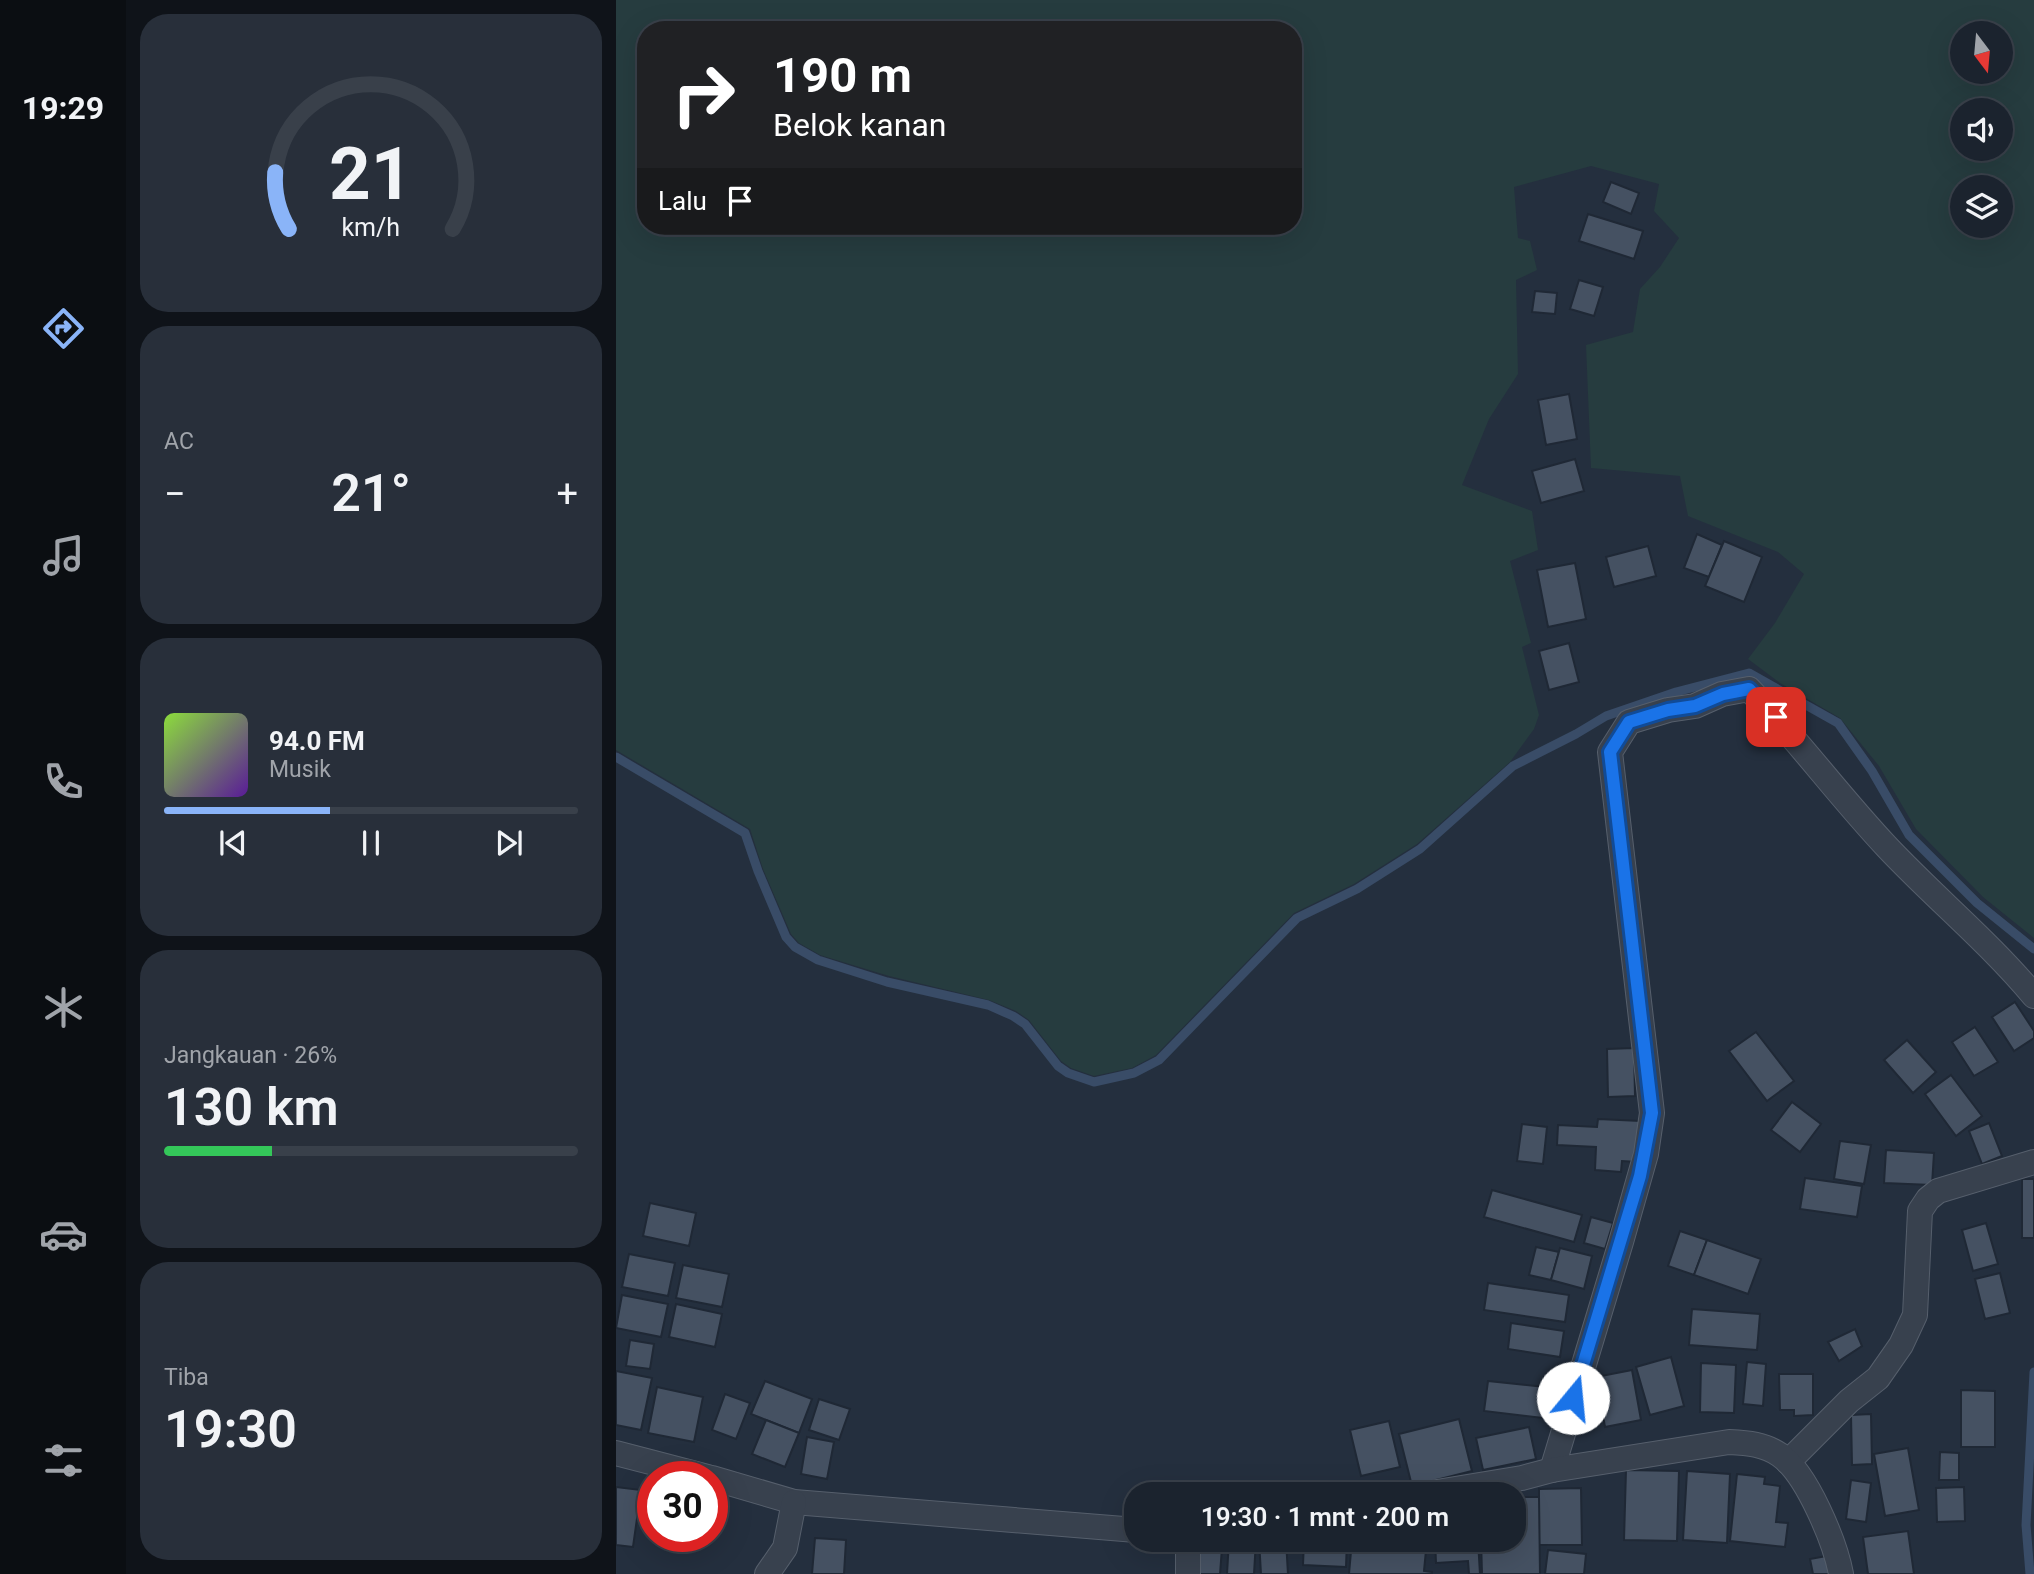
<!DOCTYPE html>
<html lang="id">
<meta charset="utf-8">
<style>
body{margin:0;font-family:Roboto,sans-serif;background:#282f3a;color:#f1f3f6;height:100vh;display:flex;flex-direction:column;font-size:26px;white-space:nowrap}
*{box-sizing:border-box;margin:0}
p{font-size:23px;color:#a0a4aa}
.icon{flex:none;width:38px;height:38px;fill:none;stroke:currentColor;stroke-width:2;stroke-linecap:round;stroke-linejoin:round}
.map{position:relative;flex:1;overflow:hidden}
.details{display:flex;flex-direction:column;gap:14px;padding:14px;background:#0f1319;width:490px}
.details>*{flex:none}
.banner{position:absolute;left:21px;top:21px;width:665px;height:214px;border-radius:28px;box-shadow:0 7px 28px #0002,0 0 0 2px #39404a;background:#202124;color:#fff;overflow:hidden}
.needle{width:46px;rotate:164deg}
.fabs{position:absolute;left:1334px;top:21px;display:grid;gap:14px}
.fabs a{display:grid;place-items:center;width:63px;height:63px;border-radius:50%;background:#1b232e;box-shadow:0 7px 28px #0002,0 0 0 2px #39404a;font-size:35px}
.speed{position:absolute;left:21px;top:1461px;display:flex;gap:14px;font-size:35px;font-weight:700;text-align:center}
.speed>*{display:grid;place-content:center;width:91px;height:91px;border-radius:50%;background:#1b232e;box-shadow:0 7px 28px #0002,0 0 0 2px #39404a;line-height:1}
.speed .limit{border:10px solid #d22;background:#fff;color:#111}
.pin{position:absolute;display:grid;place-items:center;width:60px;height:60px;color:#fff;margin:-30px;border-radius:14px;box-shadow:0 4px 10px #0006}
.me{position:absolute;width:77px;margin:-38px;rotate:17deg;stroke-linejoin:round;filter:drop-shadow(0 0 5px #0008)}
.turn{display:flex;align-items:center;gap:24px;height:147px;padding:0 21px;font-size:32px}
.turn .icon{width:91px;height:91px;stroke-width:2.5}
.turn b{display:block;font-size:49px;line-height:60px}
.then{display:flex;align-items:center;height:66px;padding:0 21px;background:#0003;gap:14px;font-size:26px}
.big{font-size:52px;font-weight:600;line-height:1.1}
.details .widget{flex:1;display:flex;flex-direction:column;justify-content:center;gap:10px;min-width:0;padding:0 24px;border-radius:28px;background:#282f3a}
.details .dial{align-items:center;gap:0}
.dial svg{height:182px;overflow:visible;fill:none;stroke:#39404a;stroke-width:7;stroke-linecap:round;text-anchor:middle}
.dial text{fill:#f1f3f6;stroke:none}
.song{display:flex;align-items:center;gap:21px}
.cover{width:84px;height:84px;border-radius:10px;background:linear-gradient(135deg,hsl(90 70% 55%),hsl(270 70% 35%))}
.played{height:7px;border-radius:4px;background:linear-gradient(90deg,#8ab4f8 40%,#39404a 40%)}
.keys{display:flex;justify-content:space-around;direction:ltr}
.heat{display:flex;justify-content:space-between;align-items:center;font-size:38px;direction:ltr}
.charge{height:10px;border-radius:5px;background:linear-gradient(90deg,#34c759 26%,#39404a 0)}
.trip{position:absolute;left:508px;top:1482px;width:402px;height:70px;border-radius:28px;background:#1b232e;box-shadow:0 7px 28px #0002,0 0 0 2px #39404a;font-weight:600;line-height:70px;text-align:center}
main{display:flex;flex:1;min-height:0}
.tabs{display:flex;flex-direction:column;width:126px;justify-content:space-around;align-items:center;background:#0b0e12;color:#a0a4aa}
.tabs .icon{width:49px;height:49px}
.tabs .on{color:#8ab4f8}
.tabs b{font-size:32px;color:#f1f3f6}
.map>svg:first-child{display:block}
</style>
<main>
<nav class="tabs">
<b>19:29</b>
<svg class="icon on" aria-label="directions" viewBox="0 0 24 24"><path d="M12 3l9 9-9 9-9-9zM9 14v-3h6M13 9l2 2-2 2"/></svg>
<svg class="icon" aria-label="music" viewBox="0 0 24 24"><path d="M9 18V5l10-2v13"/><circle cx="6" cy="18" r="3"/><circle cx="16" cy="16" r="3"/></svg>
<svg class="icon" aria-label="phone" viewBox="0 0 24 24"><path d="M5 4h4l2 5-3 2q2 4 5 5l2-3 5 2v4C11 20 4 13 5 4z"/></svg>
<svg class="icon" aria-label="climate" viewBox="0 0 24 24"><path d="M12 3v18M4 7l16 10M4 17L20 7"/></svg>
<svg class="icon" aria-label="car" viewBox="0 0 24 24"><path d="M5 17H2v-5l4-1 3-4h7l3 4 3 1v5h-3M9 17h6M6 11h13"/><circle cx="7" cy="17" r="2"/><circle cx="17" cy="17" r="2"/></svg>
<svg class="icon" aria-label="filters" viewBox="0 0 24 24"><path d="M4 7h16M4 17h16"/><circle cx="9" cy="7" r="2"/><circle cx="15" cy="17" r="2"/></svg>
</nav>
<section class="details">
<div class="widget dial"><svg viewBox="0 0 100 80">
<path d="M14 69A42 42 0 1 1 86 69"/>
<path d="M14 69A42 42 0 0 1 8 44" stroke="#8ab4f8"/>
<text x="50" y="56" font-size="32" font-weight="700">21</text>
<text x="50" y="72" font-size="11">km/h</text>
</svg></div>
<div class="widget"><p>AC</p>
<div class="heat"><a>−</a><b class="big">21°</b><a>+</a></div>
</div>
<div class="widget">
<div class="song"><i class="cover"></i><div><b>94.0 FM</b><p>Musik</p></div></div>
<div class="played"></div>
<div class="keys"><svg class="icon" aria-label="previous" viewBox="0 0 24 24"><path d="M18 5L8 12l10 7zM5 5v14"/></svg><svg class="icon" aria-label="pause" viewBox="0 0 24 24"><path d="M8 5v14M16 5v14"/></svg><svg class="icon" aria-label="next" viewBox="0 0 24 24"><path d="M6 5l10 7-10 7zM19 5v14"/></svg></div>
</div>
<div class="widget"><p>Jangkauan · 26%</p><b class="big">130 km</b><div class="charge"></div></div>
<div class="widget"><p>Tiba</p><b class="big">19:30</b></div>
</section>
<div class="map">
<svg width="1418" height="1574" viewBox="0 0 1418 1574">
<rect width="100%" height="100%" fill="#242f3e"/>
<path fill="#263c3f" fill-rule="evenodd" d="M 0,0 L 1418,0 L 1418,938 L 1367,897 L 1300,829 L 1263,766 L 1224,718 L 1164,683 L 1132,659 L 1159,623 L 1188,574 L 1162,552 L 1072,516 L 1064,476 L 975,468 L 970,345 L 1017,332 L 1024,289 L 1044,267 L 1063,238 L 1038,211 L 1043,184 L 975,166 L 898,187 L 902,238 L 914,241 L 921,270 L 900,280 L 902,374 L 873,419 L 846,485 L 916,511 L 922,550 L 894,561 L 915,643 L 906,647 L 923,715 L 918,729 L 894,762 L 801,844 L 738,884 L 678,913 L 540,1055 L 516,1068 L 478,1076 L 455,1068 L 445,1061 L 413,1020 L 400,1011 L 373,1000 L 273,976 L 204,955 L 183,943 L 175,934 L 147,869 L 134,829 L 0,750 ZM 30,30 L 677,30 L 677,226 L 30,226 ZM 1346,33 L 1384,33 L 1384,72 L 1346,72 ZM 1346,110 L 1384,110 L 1384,149 L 1346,149 ZM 1346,187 L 1384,187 L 1384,226 L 1346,226 Z"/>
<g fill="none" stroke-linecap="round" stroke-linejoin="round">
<g stroke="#394c67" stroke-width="9">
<polyline points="0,757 129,833 142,871 170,937 179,947 202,960 271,982 372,1005 397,1016 409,1024 442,1066 452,1073 478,1082 518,1073 543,1060 681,918 741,889 804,849 897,766 960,734 990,716 1060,692 1133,673 1222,723 1256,771 1293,835 1361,903 1418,949"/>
<polyline points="1414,1574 1410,1525 1418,1372"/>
</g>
</g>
<g fill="#455162" stroke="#1f2835" stroke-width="2">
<polygon points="995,182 1023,193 1015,214 987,202"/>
<polygon points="972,214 1027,231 1018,259 963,241"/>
<polygon points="963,280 987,287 978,316 954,309"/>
<polygon points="919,291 941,293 939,314 916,312"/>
<polygon points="953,394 961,439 930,445 922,400"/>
<polygon points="959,459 968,491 925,503 916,471"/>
<polygon points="1081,534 1106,545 1093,577 1068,568"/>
<polygon points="1108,541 1146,557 1128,602 1089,586"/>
<polygon points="1032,546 1040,576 998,587 990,557"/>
<polygon points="959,563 970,619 932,627 921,570"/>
<polygon points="953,643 963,682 933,690 923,651"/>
<polygon points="1399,1002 1418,1031 1418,1038 1398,1051 1376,1017"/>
<polygon points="1359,1027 1382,1062 1358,1076 1336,1042"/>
<polygon points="1140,1032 1178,1081 1151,1101 1113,1051"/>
<polygon points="1291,1040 1320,1072 1297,1093 1268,1060"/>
<polygon points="1018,1048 1019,1096 992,1097 991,1049"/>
<polygon points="1335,1075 1366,1116 1340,1136 1309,1094"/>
<polygon points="1176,1102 1205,1124 1184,1152 1155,1130"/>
<polygon points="982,1119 1025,1121 1022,1162 1006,1161 1005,1172 979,1170 980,1147 941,1145 942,1125 981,1127"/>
<polygon points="1373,1123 1386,1156 1366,1164 1353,1131"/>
<polygon points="906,1124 931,1127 927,1164 901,1161"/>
<polygon points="1224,1141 1255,1145 1248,1184 1218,1179"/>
<polygon points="1270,1150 1318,1153 1316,1185 1268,1183"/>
<polygon points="1189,1178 1246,1186 1241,1217 1184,1209"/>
<rect x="1406" y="1179" width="12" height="59"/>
<polygon points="876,1190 966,1215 958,1242 868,1217"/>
<polygon points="34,1203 80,1213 73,1246 27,1236"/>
<polygon points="975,1217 997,1223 989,1249 968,1243"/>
<polygon points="1370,1223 1382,1264 1357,1271 1346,1230"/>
<polygon points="1064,1231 1091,1240 1078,1275 1052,1266"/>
<polygon points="1091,1240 1145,1259 1132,1294 1078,1275"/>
<polygon points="920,1247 943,1252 935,1280 913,1275"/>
<polygon points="944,1248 976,1256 968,1289 935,1280"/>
<polygon points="13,1254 59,1263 52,1296 6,1287"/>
<polygon points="67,1265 113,1274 106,1307 60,1298"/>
<polygon points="1384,1273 1394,1313 1369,1319 1359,1279"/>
<polygon points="872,1283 953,1295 949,1322 868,1310"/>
<polygon points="6,1295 52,1304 45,1337 0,1328"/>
<polygon points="60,1304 106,1314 99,1347 53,1337"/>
<polygon points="1076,1309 1144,1314 1141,1350 1073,1345"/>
<polygon points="895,1323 948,1331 944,1357 892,1349"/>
<polygon points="1239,1329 1246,1346 1223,1361 1212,1342"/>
<polygon points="14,1340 38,1344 34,1369 10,1366"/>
<polygon points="1055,1357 1068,1406 1034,1415 1020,1367"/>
<polygon points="1131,1362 1150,1364 1147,1406 1127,1404"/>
<polygon points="1085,1363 1120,1365 1118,1413 1084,1412"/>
<polygon points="1016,1370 1025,1420 989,1427 980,1377"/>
<polygon points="0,1371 36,1378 25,1430 0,1425"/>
<polygon points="1163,1374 1197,1374 1197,1415 1178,1416 1178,1410 1164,1410"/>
<polygon points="149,1381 196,1399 183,1433 135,1414"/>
<polygon points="872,1381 948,1389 944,1420 868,1411"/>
<polygon points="41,1387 87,1397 78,1442 32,1433"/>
<polygon points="1345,1390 1379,1391 1379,1447 1345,1447"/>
<polygon points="109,1394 134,1403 120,1439 96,1430"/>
<polygon points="203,1399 234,1409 223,1440 193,1430"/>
<polygon points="1255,1414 1256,1464 1236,1465 1235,1415"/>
<polygon points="843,1419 856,1471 796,1486 783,1434"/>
<polygon points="150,1420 183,1433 169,1467 136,1454"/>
<polygon points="773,1421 784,1467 745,1476 734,1430"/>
<polygon points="913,1427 920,1459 867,1470 860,1438"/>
<polygon points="191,1437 218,1442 211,1479 185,1474"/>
<polygon points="1292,1448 1303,1510 1269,1516 1258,1454"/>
<polygon points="1324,1452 1343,1453 1343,1480 1323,1480"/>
<polygon points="1010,1470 1063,1471 1061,1541 1008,1540"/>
<polygon points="1071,1471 1114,1474 1111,1543 1067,1540"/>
<polygon points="1121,1474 1149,1477 1148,1484 1164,1486 1160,1522 1172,1523 1169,1547 1114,1541"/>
<polygon points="1235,1480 1255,1483 1250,1522 1230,1519"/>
<polygon points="0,1487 25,1490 17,1547 0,1545"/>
<polygon points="1348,1487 1349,1521 1321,1522 1320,1488"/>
<polygon points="965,1488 966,1545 923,1545 923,1489"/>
<polygon points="898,1497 923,1497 924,1574 866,1574 865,1540 898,1540"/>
<polygon points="1292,1531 1298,1574 1252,1574 1247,1537"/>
<polygon points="199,1538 230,1540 228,1574 196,1574"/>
<polygon points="613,1540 640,1540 638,1574 611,1574"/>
<polygon points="643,1540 670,1540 672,1574 645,1574"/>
<polygon points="688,1540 731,1540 730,1567 687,1565"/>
<polygon points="736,1540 811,1540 808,1571 816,1572 816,1574 733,1574"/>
<polygon points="819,1540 862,1540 864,1574 853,1574 852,1561 820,1563"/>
<polygon points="581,1546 606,1548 604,1574 578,1574"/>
<polygon points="932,1550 970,1554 968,1574 929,1574"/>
<polygon points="1216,1555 1219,1574 1197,1574 1194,1559"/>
</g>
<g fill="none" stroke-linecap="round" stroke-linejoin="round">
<g stroke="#565f6c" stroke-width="26">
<g id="minor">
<polyline points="0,1453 92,1477"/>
<polyline points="1172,1462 1233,1401 1262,1378 1285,1345 1299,1315 1304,1211 1312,1199 1322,1191 1418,1162"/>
<path d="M 936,1470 L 1005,1242 L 1030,1154 L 1036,1113 L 994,752 L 1013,722 L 1052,710 L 1079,706 L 1106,694 L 1133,689 C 1182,740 1223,796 1271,847 C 1319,898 1373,942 1418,996"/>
<polyline points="96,1478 178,1502 520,1530"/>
<path d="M 809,1494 L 906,1478 L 936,1470 L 1113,1442 C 1132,1443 1148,1444 1164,1455 C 1191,1474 1219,1542 1225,1574"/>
<polyline points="151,1574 169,1548 178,1502"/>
<polyline points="572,1574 572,1540"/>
</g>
</g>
<use href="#minor" stroke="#38414e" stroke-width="24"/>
</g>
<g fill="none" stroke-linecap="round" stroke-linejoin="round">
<g stroke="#114b97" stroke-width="18">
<polyline id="route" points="957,1398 1024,1176 1036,1113 994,752 1013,722 1052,710 1079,706 1107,694 1133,689 1160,717"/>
</g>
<use href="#route" stroke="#1a73e8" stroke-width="12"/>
</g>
</svg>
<div class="fabs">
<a><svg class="needle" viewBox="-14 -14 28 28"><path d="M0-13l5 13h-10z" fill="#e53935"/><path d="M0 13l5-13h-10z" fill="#a0a4aa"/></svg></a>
<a><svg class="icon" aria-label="sound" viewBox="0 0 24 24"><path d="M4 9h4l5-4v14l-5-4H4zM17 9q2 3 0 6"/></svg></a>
<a><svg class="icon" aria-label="layers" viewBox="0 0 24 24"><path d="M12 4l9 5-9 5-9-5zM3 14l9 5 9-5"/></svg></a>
</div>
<div class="speed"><div class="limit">30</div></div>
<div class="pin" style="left:1160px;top:717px;background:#d93025"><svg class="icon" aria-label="arrive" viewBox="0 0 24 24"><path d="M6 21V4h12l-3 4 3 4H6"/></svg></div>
<svg class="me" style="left:957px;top:1398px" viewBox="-20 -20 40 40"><circle r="19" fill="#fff"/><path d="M0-13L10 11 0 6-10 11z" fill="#1a73e8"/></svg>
<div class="trip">19:30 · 1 mnt · 200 m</div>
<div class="banner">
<div class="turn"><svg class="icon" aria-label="right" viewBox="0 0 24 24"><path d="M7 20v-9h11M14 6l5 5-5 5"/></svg><div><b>190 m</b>Belok kanan</div></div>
<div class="then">Lalu<svg class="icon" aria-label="arrive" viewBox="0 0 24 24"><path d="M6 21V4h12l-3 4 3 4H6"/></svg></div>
</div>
</div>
</main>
